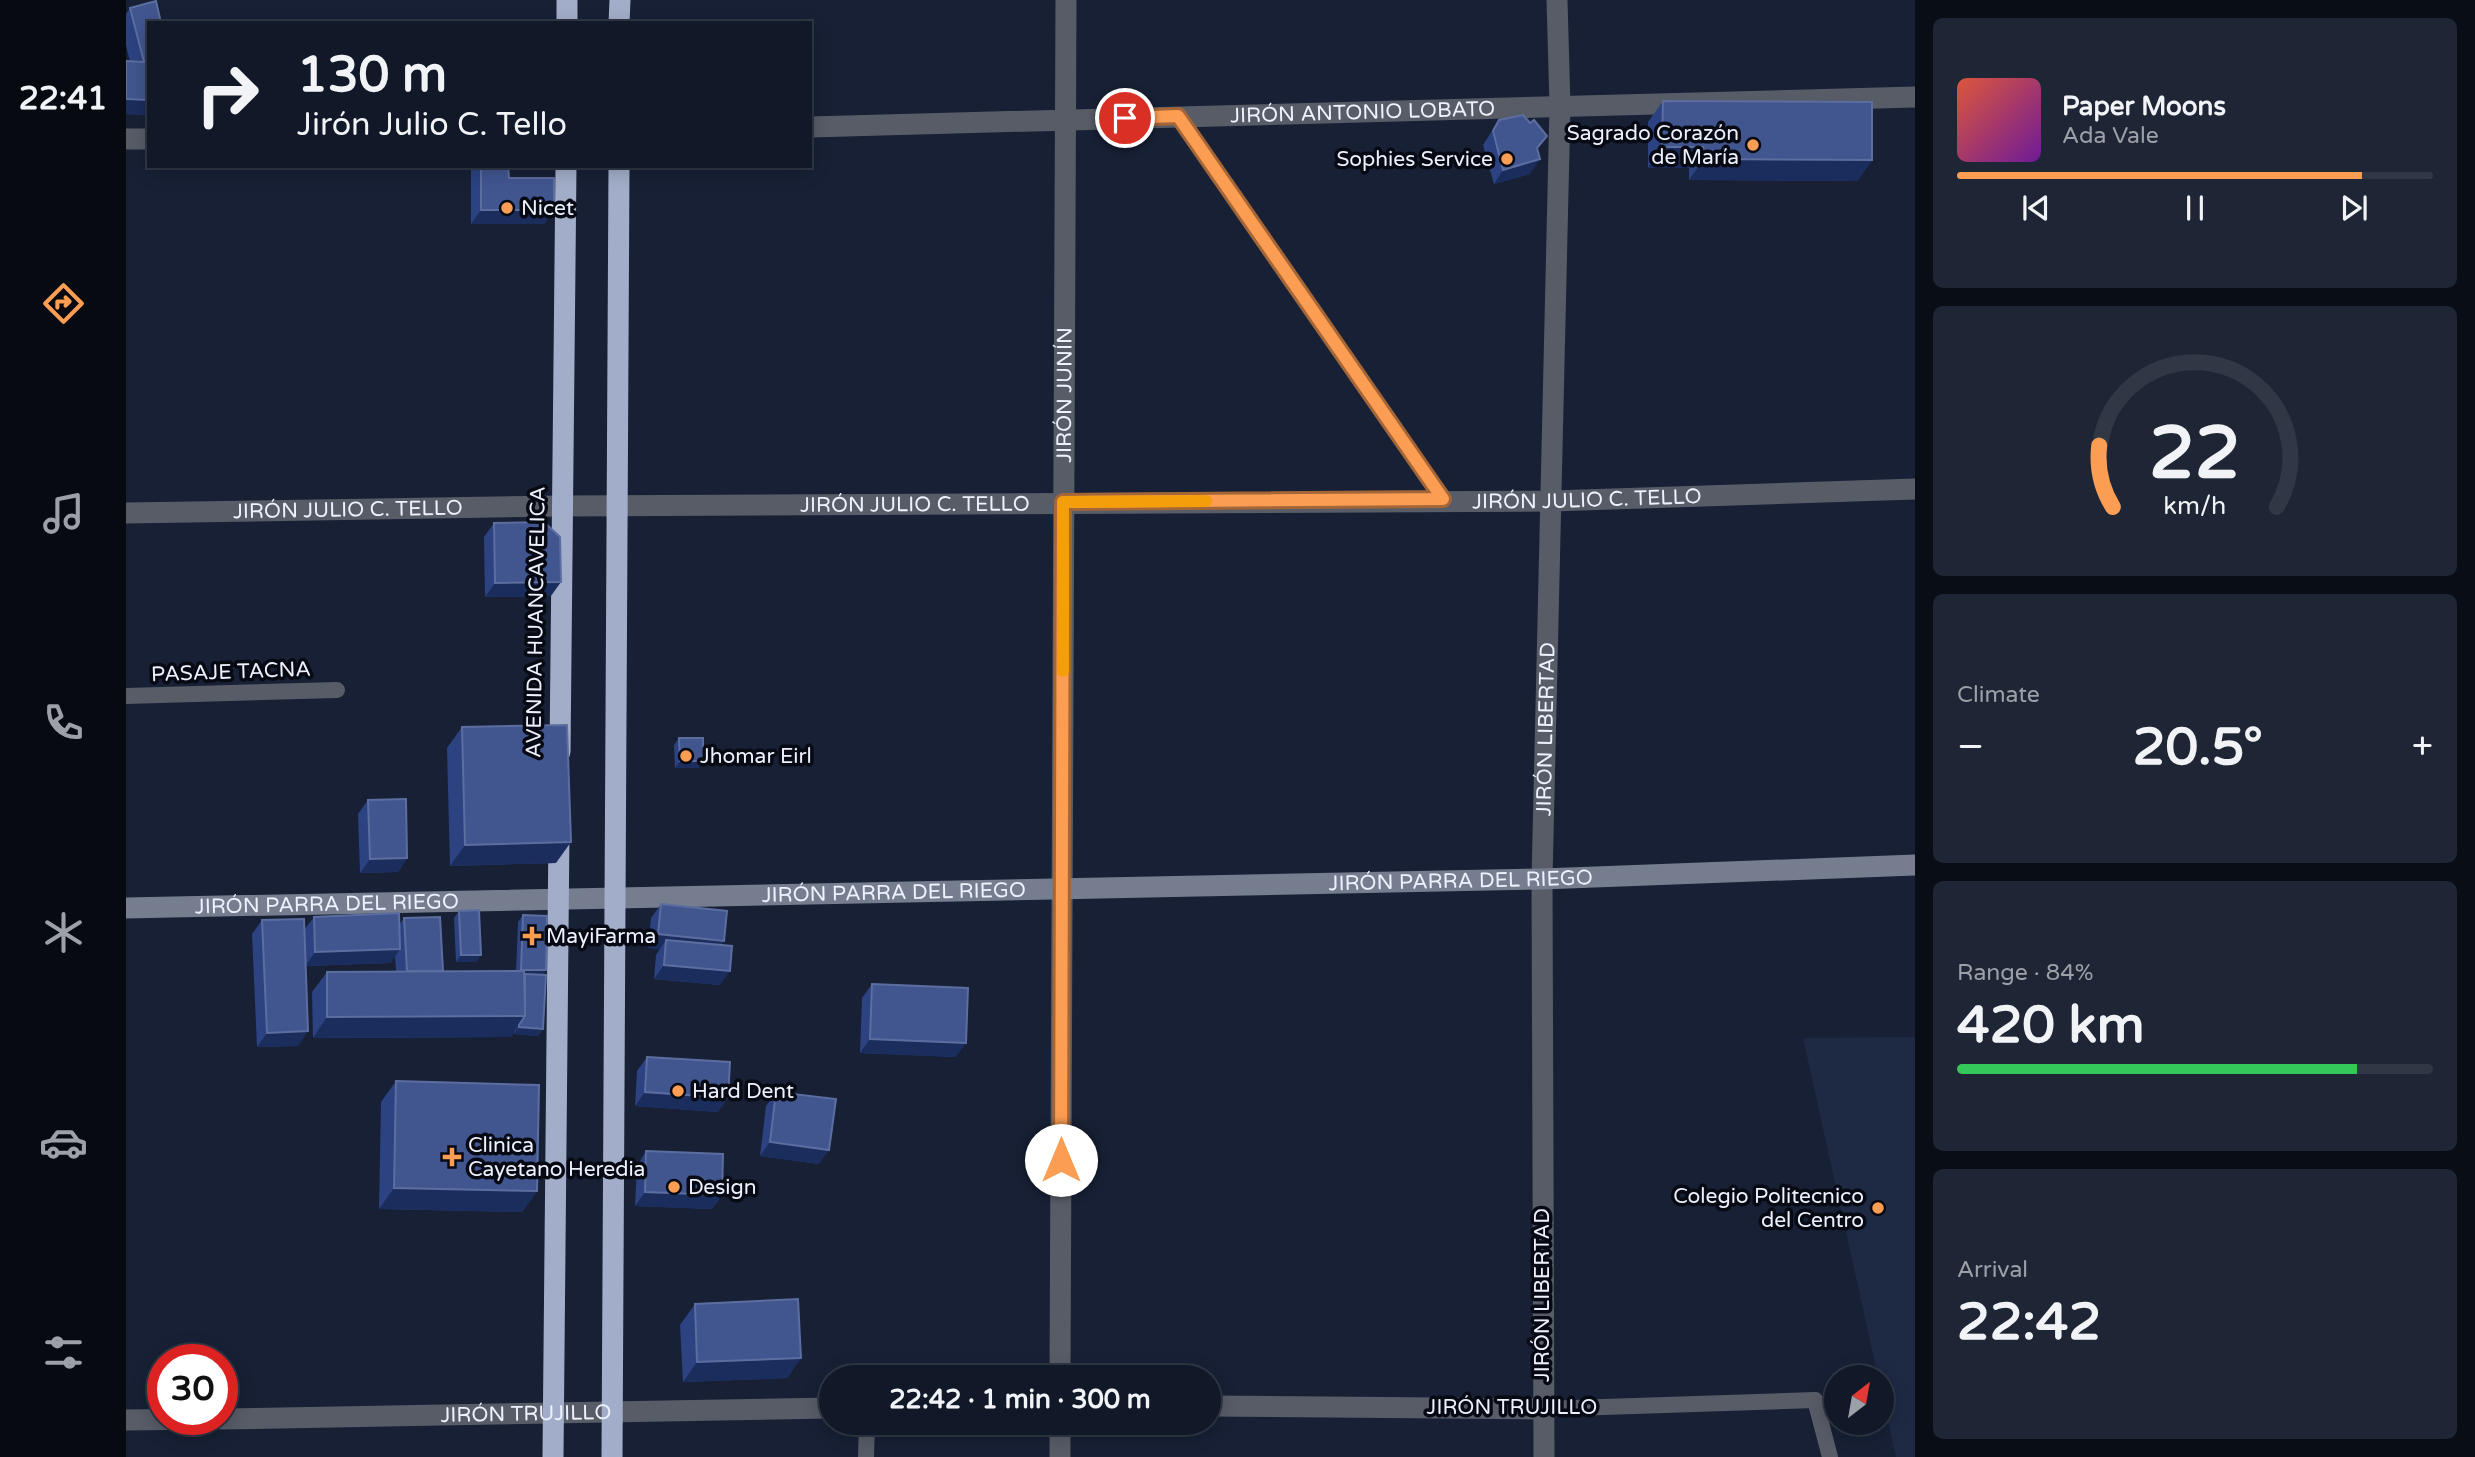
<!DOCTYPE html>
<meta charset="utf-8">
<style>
body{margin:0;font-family:"Varela Round",sans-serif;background:#1e2534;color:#f1f3f6;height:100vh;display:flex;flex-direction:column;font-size:26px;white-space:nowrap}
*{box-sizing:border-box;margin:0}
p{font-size:23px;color:#9ca0a8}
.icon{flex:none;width:38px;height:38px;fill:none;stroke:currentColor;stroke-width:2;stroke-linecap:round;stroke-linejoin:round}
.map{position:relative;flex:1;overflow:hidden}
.panel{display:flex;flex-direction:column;gap:18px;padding:18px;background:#090d16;width:560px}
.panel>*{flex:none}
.banner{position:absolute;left:21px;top:21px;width:665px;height:147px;border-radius:0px;box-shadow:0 4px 18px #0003,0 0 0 2px #303745;background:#111828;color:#f1f3f6;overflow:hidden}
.needle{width:46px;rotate:31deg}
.fabs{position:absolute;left:1698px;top:1365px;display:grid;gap:14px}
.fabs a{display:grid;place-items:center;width:70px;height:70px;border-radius:50%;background:#111828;box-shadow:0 4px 18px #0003,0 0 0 2px #303745;font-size:35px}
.speed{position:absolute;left:21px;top:1344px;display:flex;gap:14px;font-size:35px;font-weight:700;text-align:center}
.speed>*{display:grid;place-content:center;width:91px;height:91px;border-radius:50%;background:#111828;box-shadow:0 4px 18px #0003,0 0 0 2px #303745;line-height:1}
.speed .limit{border:10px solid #d22;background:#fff;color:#111}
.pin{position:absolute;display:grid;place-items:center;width:60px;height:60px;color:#fff;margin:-30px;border:4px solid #fff;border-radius:50%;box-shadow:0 2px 7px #0007}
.me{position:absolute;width:77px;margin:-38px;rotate:0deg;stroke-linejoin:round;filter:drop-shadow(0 0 5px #0008)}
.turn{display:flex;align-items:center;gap:24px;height:147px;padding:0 35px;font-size:32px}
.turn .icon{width:91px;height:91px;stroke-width:2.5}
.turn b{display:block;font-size:49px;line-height:60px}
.big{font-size:52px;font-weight:700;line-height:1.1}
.panel .tile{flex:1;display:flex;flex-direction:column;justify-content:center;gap:10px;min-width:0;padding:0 24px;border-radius:10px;background:#1e2534}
.panel .dial{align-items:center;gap:0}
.dial svg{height:182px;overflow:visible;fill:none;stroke:#303745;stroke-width:7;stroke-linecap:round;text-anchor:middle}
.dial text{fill:#f1f3f6;stroke:none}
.song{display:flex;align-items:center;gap:21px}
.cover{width:84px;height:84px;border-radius:10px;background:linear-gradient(135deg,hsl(10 70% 55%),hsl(280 70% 35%))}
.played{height:7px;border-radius:4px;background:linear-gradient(90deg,#fc9d54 85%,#303745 85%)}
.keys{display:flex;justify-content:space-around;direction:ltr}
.heat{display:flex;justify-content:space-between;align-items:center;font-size:38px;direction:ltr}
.charge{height:10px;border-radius:5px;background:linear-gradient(90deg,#34c759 84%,#303745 0)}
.trip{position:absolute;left:693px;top:1365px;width:402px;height:70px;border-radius:35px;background:#111828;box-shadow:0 4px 18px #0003,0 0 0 2px #303745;font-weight:700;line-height:70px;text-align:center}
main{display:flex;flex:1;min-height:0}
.dock{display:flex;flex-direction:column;width:126px;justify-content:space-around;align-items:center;background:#070a10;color:#9ca0a8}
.dock .icon{width:49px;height:49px}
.dock .selected{color:#fc9d54}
.dock b{font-size:32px;color:#f1f3f6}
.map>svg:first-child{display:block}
</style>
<main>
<nav class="dock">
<b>22:41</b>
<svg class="icon selected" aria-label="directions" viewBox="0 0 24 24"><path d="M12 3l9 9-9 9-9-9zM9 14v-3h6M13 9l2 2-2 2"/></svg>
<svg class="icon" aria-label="music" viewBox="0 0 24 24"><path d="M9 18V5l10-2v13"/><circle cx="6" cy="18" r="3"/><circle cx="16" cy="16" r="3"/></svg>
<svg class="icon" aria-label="phone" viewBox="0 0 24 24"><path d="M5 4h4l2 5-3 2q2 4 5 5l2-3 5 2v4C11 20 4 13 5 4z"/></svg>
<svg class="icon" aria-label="climate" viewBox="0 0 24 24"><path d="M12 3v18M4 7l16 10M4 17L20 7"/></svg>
<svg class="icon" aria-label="car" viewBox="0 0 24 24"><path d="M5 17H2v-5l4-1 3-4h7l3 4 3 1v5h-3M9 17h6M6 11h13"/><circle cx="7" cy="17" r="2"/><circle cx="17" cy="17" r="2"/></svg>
<svg class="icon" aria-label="filters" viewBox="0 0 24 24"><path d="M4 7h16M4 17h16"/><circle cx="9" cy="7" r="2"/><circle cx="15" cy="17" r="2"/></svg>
</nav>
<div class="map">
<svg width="1789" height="1457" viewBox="0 0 1789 1457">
<rect width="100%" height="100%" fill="#172035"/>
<polygon fill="#1e2944" points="1789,1037 1789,1457 1770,1457 1755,1391 1755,1377 1752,1377 1677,1038"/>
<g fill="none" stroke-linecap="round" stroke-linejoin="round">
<g stroke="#575c67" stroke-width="16">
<polyline points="1052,116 1317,499"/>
<polyline points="0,696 211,690"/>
<polyline points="1416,1409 1689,1400 1704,1457"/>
<polyline points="740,1457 741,1423"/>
</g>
<g stroke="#575c67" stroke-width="21">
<path id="s1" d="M 684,127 L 1789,97"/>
<polyline points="0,139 23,139"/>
<path id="s2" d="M 0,513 L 436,506 L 1426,501 L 1789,489"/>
<path id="s3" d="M 934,1377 L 940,0"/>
<polyline points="1083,1406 1416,1409"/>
<path id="s4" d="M 96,1419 L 705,1408"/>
<polyline points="0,1420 83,1419"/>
<polyline points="934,1457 934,1423"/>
<path id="s5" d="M 1418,1457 L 1416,879 L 1434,106 L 1431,0"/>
</g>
<path stroke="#757d8e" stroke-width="21" id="s6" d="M 0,908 L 1416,879 L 1789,865"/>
<g stroke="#a2aec9" stroke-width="21">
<polyline points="441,23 441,0"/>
<polyline points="493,23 494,0"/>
<polyline points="434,752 440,166"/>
<polyline points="427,1457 433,830"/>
<polyline points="486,1457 493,166"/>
</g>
</g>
<g fill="#2c4281">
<polygon points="4,8 23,23 23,115 0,114 0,61 4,62 0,45 0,14"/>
<polygon points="1537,101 1746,160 1731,181 1563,180 1563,168 1522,168 1522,122"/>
<polygon points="1373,120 1411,150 1404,174 1368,184 1357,145"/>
<polygon points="345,166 382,166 383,178 428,210 418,224 345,224"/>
<polygon points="368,523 425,596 359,597 358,537"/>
<polygon points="336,727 430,863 324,866 321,748"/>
<polygon points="553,738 577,761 572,768 549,768 548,745"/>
<polygon points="242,800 281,858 272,872 234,873 232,814"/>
<polygon points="535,904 598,941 595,945 594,985 528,979 530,955 534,949 522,948 525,918"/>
<polygon points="333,911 350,962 330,962 328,918"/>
<polygon points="397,915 420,970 417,975 417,1029 412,1036 388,1034 388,1032 385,1037 187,1038 186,992 201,972 270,971 269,956 265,963 180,966 172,1046 131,1047 126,934 136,920 178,930 188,917 273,925 278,918 317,971 390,971 392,922"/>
<polygon points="746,984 830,1057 734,1053 736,998"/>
<polygon points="521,1057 592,1112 509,1106 511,1071"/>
<polygon points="270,1081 411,1191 396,1212 253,1209 255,1102"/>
<polygon points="650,1092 693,1164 634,1156 640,1106"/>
<polygon points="520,1151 596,1195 586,1209 509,1206 511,1166"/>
<polygon points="569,1304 675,1358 661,1378 557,1382 554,1325"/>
</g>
<g fill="#1b2d5d">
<polygon points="0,99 23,100 23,115 0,114"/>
<polygon points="1536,147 1577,147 1563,168 1522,168"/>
<polygon points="1414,159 1404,174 1368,184 1377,170"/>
<polygon points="1578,159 1746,160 1731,181 1563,180"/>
<polygon points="355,210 428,210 418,224 345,224"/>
<polygon points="435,582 425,596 359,597 369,583"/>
<polygon points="554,761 577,761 572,768 549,768"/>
<polygon points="445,842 430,863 324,866 339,845"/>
<polygon points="281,858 272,872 234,873 244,859"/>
<polygon points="532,934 598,941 588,955 540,940 534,949 522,948"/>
<polygon points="274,949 265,963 179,966 189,952"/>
<polygon points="335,955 355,955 350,962 330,962"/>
<polygon points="538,965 604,971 594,985 528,979"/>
<polygon points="395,970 420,970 415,978 390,977"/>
<polygon points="399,1016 385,1037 187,1038 201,1017"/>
<polygon points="393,1027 417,1029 412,1036 388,1034"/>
<polygon points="182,1031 172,1046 131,1047 141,1033"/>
<polygon points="744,1039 840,1043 830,1057 734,1053"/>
<polygon points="519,1092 602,1098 592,1112 509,1106"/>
<polygon points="644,1142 703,1150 693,1164 634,1156"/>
<polygon points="268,1188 411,1191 396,1212 253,1209"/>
<polygon points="519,1192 596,1195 586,1209 509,1206"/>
<polygon points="675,1358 661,1378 557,1382 571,1362"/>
</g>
<g fill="#41558f" stroke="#5c6da0" stroke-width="2">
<polygon points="30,1 35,23 23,23 23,100 0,99 0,61 18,62 4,8"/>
<polygon points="1537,101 1746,102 1746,160 1578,159 1577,147 1536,147"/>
<polygon points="1397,115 1404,123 1408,120 1421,136 1411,148 1414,159 1377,170 1367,131 1373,120"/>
<polygon points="355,166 382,166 383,178 428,178 428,210 355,210"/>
<polygon points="418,522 434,537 435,582 369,583 368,523"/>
<polygon points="441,725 445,842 339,845 336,727"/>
<polygon points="553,738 577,738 577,761 554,761"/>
<polygon points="280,799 281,858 244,859 242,800"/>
<polygon points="535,904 601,911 598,941 532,934"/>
<polygon points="353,910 355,955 335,955 333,911"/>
<polygon points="273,913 274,949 189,952 188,917"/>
<polygon points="397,915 421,916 420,970 395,970"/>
<polygon points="314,917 317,971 281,971 278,918"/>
<polygon points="178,919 182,1031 141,1033 136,920"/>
<polygon points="540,940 606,946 604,971 538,965"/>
<polygon points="398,971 399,1016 201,1017 201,972"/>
<polygon points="399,974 420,975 417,1029 393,1027 393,1025 399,1016"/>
<polygon points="746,984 842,988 840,1043 744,1039"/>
<polygon points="521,1057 604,1062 602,1098 519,1092"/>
<polygon points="270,1081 413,1085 411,1191 268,1188"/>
<polygon points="650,1092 710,1099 703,1150 644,1142"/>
<polygon points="520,1151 597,1154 596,1195 519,1192"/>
<polygon points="672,1299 675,1358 571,1362 569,1304"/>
</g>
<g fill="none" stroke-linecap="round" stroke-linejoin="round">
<g stroke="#a46637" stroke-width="18">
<polyline id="route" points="935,1160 937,502 1317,499 1052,116 999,118"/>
</g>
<use href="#route" stroke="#fc9d54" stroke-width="12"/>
<polyline stroke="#f59e0b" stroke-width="12" points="937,671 937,502 1080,501"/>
</g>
<g fill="#fc9d54" stroke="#070a13" stroke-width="2.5">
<circle cx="1627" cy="145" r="7"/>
<circle cx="1381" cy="159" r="7"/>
<circle cx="381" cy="208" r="7"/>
<circle cx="560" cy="756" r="7"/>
<path d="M402.5 925.5h7v7h7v7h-7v7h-7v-7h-7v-7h7z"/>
<circle cx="552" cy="1091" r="7"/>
<path d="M322.5 1146.5h7v7h7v7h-7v7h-7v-7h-7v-7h7z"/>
<circle cx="548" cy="1187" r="7"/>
<circle cx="1752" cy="1208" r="7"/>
</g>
<g text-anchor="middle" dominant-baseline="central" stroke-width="7" stroke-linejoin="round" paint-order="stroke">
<g font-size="21" fill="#ecf1fd" stroke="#070a13">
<text stroke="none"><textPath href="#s1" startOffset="553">JIRÓN ANTONIO LOBATO</textPath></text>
<text stroke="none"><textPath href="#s3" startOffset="982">JIRÓN JUNÍN</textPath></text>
<text stroke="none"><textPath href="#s2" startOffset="1461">JIRÓN JULIO C. TELLO</textPath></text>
<text stroke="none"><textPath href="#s2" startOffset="789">JIRÓN JULIO C. TELLO</textPath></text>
<text stroke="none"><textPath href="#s2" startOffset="222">JIRÓN JULIO C. TELLO</textPath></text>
<text transform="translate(410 622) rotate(-89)">AVENIDA HUANCAVELICA</text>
<text transform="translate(105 672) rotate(-2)">PASAJE TACNA</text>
<text stroke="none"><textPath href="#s5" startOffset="728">JIRÓN LIBERTAD</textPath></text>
<text stroke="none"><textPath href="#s6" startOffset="1335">JIRÓN PARRA DEL RIEGO</textPath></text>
<text stroke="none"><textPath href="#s6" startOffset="768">JIRÓN PARRA DEL RIEGO</textPath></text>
<text stroke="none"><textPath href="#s6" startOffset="201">JIRÓN PARRA DEL RIEGO</textPath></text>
<text transform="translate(1416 1295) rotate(-90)">JIRÓN LIBERTAD</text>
<text x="1386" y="1407">JIRÓN TRUJILLO</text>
<text stroke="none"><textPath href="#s4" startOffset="304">JIRÓN TRUJILLO</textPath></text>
</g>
<g font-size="21" fill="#ecf1fd" stroke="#070a13" text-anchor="start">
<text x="1613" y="133" text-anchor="end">Sagrado Corazón<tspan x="1613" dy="24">de María</tspan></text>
<text x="1367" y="159" text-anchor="end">Sophies Service</text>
<text x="395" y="208">Nicet</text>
<text x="574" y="756">Jhomar Eirl</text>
<text x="420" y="936">MayiFarma</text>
<text x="566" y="1091">Hard Dent</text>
<text x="342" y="1145">Clinica<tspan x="342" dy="24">Cayetano Heredia</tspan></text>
<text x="562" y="1187">Design</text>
<text x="1738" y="1196" text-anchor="end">Colegio Politecnico<tspan x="1738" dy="24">del Centro</tspan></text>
</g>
</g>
</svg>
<div class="fabs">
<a><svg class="needle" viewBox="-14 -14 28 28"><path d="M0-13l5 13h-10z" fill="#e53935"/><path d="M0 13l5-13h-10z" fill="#9ca0a8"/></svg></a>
</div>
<div class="speed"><div class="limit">30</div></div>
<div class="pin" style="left:999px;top:118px;background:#d93025"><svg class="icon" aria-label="arrive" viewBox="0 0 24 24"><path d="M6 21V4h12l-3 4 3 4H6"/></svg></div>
<svg class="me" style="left:935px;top:1160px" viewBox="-20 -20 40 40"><circle r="19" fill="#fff"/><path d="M0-13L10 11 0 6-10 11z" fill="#fc9d54"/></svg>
<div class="trip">22:42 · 1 min · 300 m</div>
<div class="banner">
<div class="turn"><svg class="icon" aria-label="right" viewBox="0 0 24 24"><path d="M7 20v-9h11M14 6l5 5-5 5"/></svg><div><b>130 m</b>Jirón Julio C. Tello</div></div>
</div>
</div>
<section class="panel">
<div class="tile">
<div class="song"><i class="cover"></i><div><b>Paper Moons</b><p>Ada Vale</p></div></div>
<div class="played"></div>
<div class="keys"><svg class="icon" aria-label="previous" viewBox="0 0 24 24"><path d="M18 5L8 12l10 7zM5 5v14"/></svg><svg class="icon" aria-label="pause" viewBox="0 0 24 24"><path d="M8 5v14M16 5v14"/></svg><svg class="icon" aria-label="next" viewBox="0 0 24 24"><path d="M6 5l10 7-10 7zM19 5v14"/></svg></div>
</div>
<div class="tile dial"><svg viewBox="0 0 100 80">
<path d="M14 69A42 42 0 1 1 86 69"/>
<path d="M14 69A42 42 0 0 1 8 42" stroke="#fc9d54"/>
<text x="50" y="56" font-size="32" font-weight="700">22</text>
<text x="50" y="72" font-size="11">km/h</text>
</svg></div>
<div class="tile"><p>Climate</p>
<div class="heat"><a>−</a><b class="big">20.5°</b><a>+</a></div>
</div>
<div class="tile"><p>Range · 84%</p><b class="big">420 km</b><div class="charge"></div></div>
<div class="tile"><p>Arrival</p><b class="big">22:42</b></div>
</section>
</main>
